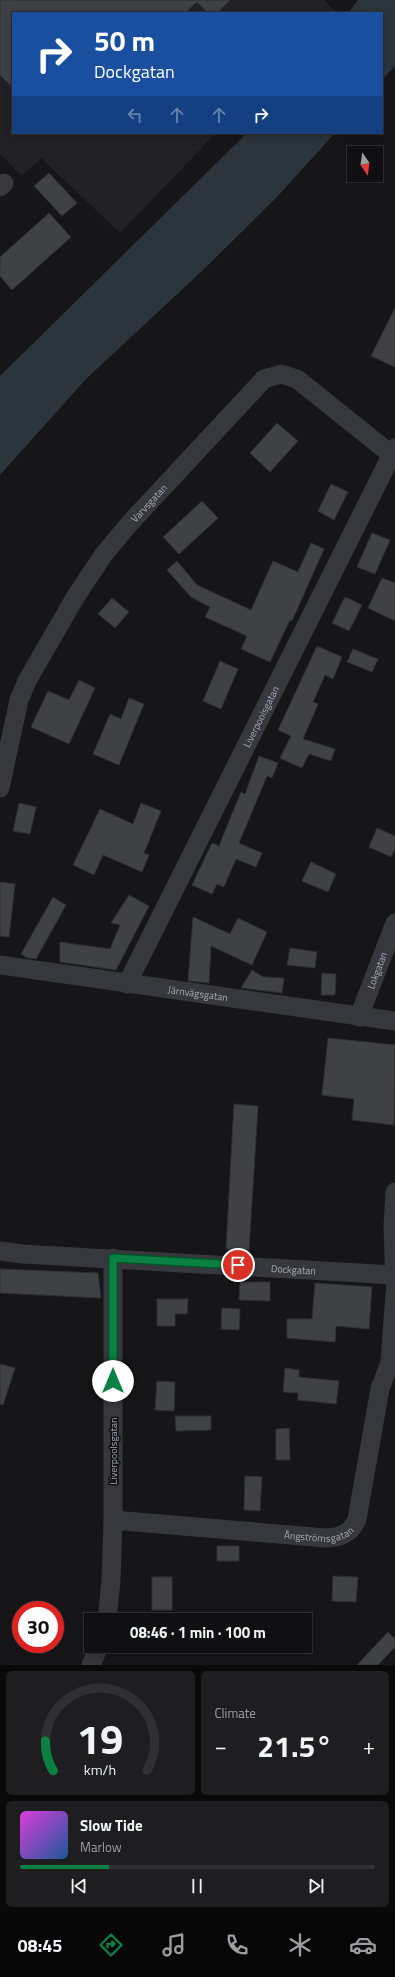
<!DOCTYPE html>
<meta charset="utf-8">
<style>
body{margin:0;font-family:"Titillium Web",sans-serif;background:#1e1e20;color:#f1f3f6;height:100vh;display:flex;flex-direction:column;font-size:15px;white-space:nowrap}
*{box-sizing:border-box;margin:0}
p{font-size:13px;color:#9c9d9f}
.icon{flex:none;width:22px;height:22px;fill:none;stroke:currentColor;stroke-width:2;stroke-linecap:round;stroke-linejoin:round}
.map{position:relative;height:1665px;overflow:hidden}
.details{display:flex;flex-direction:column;gap:6px;padding:6px;background:#09090a;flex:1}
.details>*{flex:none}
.guide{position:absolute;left:12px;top:12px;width:371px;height:122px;border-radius:0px;box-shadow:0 2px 10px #0003,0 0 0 1px #303032;background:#1a4fa0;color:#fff;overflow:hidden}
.needle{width:26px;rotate:167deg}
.fabs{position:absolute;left:347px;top:146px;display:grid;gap:8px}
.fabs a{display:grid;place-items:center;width:36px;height:36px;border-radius:0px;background:#101012;box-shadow:0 2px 10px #0003,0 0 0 1px #303032;font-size:20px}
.speed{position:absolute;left:12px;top:1601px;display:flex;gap:8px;font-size:20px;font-weight:700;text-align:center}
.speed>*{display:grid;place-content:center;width:52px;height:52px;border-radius:50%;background:#101012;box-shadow:0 2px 10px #0003,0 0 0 1px #303032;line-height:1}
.speed .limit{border:6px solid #d22;background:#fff;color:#111}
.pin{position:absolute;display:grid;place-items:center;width:34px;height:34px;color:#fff;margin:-17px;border:2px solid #fff;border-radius:50%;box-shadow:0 1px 4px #0007}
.me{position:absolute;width:44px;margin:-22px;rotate:0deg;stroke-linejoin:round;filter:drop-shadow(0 0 3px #0008)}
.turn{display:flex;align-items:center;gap:14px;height:84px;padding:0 16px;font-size:18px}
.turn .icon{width:52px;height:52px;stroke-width:2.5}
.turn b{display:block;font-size:28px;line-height:34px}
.lanes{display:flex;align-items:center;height:38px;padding:0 16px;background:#0003;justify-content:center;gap:20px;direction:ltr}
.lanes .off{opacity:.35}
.big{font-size:30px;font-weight:700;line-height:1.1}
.details .widget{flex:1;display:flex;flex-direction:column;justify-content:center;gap:6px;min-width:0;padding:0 14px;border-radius:6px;background:#1e1e20}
.details .dial{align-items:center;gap:0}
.dial svg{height:104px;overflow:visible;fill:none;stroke:#303032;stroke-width:7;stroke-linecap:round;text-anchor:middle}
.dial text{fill:#f1f3f6;stroke:none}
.song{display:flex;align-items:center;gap:12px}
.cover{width:48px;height:48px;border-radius:6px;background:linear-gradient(135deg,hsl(300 70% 55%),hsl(210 70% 35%))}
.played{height:4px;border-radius:2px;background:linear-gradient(90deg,#0b8043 25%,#303032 25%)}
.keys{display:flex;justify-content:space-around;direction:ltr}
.heat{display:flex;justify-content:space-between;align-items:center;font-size:22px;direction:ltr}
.details .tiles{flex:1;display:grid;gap:6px;grid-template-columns:1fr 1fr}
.widget:last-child{grid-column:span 2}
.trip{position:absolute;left:84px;top:1613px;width:228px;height:40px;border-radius:0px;background:#101012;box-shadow:0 2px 10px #0003,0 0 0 1px #303032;font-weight:700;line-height:40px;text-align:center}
.menu{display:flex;height:64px;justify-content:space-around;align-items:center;background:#060607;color:#9c9d9f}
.menu .icon{width:28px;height:28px}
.menu .current{color:#0b8043}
.menu b{font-size:18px;color:#f1f3f6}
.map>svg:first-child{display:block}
</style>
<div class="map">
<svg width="395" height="1665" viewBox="0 0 395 1665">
<rect width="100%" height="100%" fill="#161618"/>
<polygon fill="#222225" points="0,0 324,0 334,10 331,13 13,13 13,133 216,133 120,233 41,158 22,176 0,154"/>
<g fill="#2c353c">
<polygon points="358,0 395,0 395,66 382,80 382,13 348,13"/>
<polygon points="247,133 335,133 276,198 202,271 86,379 0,475 0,376"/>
</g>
<g fill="#404145" stroke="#303034">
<polygon points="0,0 230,0 217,13 208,13 197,2 185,13 13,13 13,88 0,75"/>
<polygon points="49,173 77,203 62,216 34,186"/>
<polygon points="49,213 71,237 12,290 0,276 0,257"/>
<polygon points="395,308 395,367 371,356"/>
<polygon points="277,423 298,441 270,472 250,453"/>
<polygon points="331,484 348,492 334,520 318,511"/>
<polygon points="202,501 218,518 179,554 163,537"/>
<polygon points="372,533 390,540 375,574 357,567"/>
<polygon points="311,543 324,549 292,621 290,620 270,662 241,649 247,636 205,617 210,607 191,597 167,570 177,561 197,585 251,610 273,561 298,572"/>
<polygon points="382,578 395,583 395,621 368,608"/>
<polygon points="345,597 362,605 349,631 332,623"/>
<polygon points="112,598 129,612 115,628 98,614"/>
<polygon points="317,646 342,657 333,679 325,675 313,702 318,704 303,739 335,749 331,761 309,754 302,768 280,758 291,736 278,730"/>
<polygon points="353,649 378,659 372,672 347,662"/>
<polygon points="220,661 238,669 221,709 203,701"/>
<polygon points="79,680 95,688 69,744 31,727 48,691 69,700"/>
<polygon points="129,698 144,704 119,765 93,754 110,714 121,719"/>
<polygon points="259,756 278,763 272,778 267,776 239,843 262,853 256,867 236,859 224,887 217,884 212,894 192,885 212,843 219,846 241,792 245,794"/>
<polygon points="19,803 36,807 30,834 13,831"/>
<polygon points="141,803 161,811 144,853 149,855 142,872 103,855 94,875 73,865 100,809 133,824"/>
<polygon points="377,828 395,836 395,849 391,857 369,847"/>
<polygon points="311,862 336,874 328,892 302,881"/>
<polygon points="0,882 15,884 9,937 0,936"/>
<polygon points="129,895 149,906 116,970 60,962 60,942 110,949 120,925 111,923"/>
<polygon points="53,897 66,905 36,959 28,958 21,954"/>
<polygon points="193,917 230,934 238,918 267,932 252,965 211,946 209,983 188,981"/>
<polygon points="290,948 317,952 315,968 287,965"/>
<polygon points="252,970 263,977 284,978 282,993 241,988"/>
<polygon points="322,973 336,974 335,995 321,995"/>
<polygon points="328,1038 395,1045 394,1125 352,1120 354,1099 322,1095"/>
<polygon points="234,1104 258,1106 249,1250 226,1249"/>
<polygon points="0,1269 98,1273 101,1298 0,1293"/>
<polygon points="240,1282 270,1282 270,1301 239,1300"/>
<polygon points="315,1283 372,1287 369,1329 336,1326 335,1342 287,1338 287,1319 312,1319"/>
<polygon points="157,1299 188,1299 187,1314 175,1314 175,1326 157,1326"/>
<polygon points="222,1308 240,1309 239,1330 221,1329"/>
<polygon points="0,1364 15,1368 3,1405 0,1404"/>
<polygon points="285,1368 299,1370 299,1377 339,1381 336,1404 298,1400 298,1393 283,1392"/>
<polygon points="157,1381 175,1382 174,1411 155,1410"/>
<polygon points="175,1416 211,1416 211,1430 176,1431"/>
<polygon points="289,1428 290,1460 276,1460 276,1429"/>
<polygon points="245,1476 262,1477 260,1511 244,1510"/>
<rect x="217" y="1546" width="22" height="15"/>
<polygon points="333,1576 358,1577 356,1602 332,1601"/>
<rect x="152" y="1577" width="20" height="33"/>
<polygon points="388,1632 395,1639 395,1647 378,1665 357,1665"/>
</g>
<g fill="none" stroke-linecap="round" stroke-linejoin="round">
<g stroke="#37383d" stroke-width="19">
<polyline points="0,187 4,183"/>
<path id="s1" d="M 0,788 L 19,700 L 27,681 L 76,596 L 104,554 L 130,523 L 264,379 L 281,374 L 297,379 L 392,455"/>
<path id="s2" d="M 0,965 L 395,1021"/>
<path id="s3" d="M 127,984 L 395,448"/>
<path id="s4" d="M 359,1017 L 395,923"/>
<polyline points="395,1192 393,1226 395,1284"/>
<path id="s5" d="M 0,1251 L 22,1254 L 395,1275"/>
<path id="s6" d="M 113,1520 L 325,1538 C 339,1538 352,1533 357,1519 L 380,1389 L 390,1362 L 395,1293"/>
<polyline points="107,1620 111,1581 113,1520 113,1258"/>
<polyline points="91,1665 99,1646"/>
</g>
</g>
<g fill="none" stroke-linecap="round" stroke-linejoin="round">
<g stroke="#07532c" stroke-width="10">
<polyline id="route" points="113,1381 113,1258 238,1265"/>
</g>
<use href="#route" stroke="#0b8043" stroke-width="7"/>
</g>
<g text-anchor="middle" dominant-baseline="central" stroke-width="3.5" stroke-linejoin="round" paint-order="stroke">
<g font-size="10" fill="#a8adb8" stroke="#111113">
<text stroke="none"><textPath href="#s1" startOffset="327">Varvsgatan</textPath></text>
<text stroke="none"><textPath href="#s3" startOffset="299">Liverpoolsgatan</textPath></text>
<text stroke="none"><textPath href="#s4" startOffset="50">Lokgatan</textPath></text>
<text stroke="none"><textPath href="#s2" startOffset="200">Järnvägsgatan</textPath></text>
<text stroke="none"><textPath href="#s5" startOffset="294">Dockgatan</textPath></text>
<text transform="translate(113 1451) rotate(-90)">Liverpoolsgatan</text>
<text stroke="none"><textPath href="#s6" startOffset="207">Ångströmsgatan</textPath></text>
</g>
</g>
</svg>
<div class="fabs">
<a><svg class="needle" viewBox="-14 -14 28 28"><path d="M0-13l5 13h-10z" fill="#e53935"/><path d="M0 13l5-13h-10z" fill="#9c9d9f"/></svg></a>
</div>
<div class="speed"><div class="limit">30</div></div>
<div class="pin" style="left:238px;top:1265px;background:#d93025"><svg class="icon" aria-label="arrive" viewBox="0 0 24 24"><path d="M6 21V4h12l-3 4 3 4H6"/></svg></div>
<svg class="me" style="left:113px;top:1381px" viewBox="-20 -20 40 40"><circle r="19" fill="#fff"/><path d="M0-13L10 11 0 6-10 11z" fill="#0b8043"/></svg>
<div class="trip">08:46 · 1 min · 100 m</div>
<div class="guide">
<div class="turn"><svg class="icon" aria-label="right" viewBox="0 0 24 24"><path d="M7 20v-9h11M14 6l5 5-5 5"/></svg><div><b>50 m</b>Dockgatan</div></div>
<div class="lanes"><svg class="icon off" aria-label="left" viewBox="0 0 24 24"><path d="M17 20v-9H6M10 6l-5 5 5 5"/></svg><svg class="icon off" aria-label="ahead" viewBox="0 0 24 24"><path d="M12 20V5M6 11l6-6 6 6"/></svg><svg class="icon off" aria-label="ahead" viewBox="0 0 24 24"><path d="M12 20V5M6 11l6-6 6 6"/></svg><svg class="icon" aria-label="right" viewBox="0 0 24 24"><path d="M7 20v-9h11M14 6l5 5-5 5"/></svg></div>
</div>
</div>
<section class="details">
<div class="tiles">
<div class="widget dial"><svg viewBox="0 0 100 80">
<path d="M14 69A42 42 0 1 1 86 69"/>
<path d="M14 69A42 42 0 0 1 8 46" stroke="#0b8043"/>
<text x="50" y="56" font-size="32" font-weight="700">19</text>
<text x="50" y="72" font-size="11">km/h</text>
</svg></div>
<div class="widget"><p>Climate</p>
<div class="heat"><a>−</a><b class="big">21.5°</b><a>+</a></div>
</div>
<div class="widget">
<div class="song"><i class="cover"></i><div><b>Slow Tide</b><p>Marlow</p></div></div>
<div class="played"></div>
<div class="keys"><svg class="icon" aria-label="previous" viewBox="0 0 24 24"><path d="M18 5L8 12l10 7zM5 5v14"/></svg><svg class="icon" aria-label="pause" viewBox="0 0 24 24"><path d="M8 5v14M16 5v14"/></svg><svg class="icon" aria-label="next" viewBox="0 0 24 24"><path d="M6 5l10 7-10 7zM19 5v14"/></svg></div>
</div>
</div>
</section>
<nav class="menu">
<b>08:45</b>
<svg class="icon current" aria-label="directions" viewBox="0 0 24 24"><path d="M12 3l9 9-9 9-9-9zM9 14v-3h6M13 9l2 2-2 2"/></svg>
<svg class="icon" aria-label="music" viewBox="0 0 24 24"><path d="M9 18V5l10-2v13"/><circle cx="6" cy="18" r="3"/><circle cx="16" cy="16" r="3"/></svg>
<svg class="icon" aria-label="phone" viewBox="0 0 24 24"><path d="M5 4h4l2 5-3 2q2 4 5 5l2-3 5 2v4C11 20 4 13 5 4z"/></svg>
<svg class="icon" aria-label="climate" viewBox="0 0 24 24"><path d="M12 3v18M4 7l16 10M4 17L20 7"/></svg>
<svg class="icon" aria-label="car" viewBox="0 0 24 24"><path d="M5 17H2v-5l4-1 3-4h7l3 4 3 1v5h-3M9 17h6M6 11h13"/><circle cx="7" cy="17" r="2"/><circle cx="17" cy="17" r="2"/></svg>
</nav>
